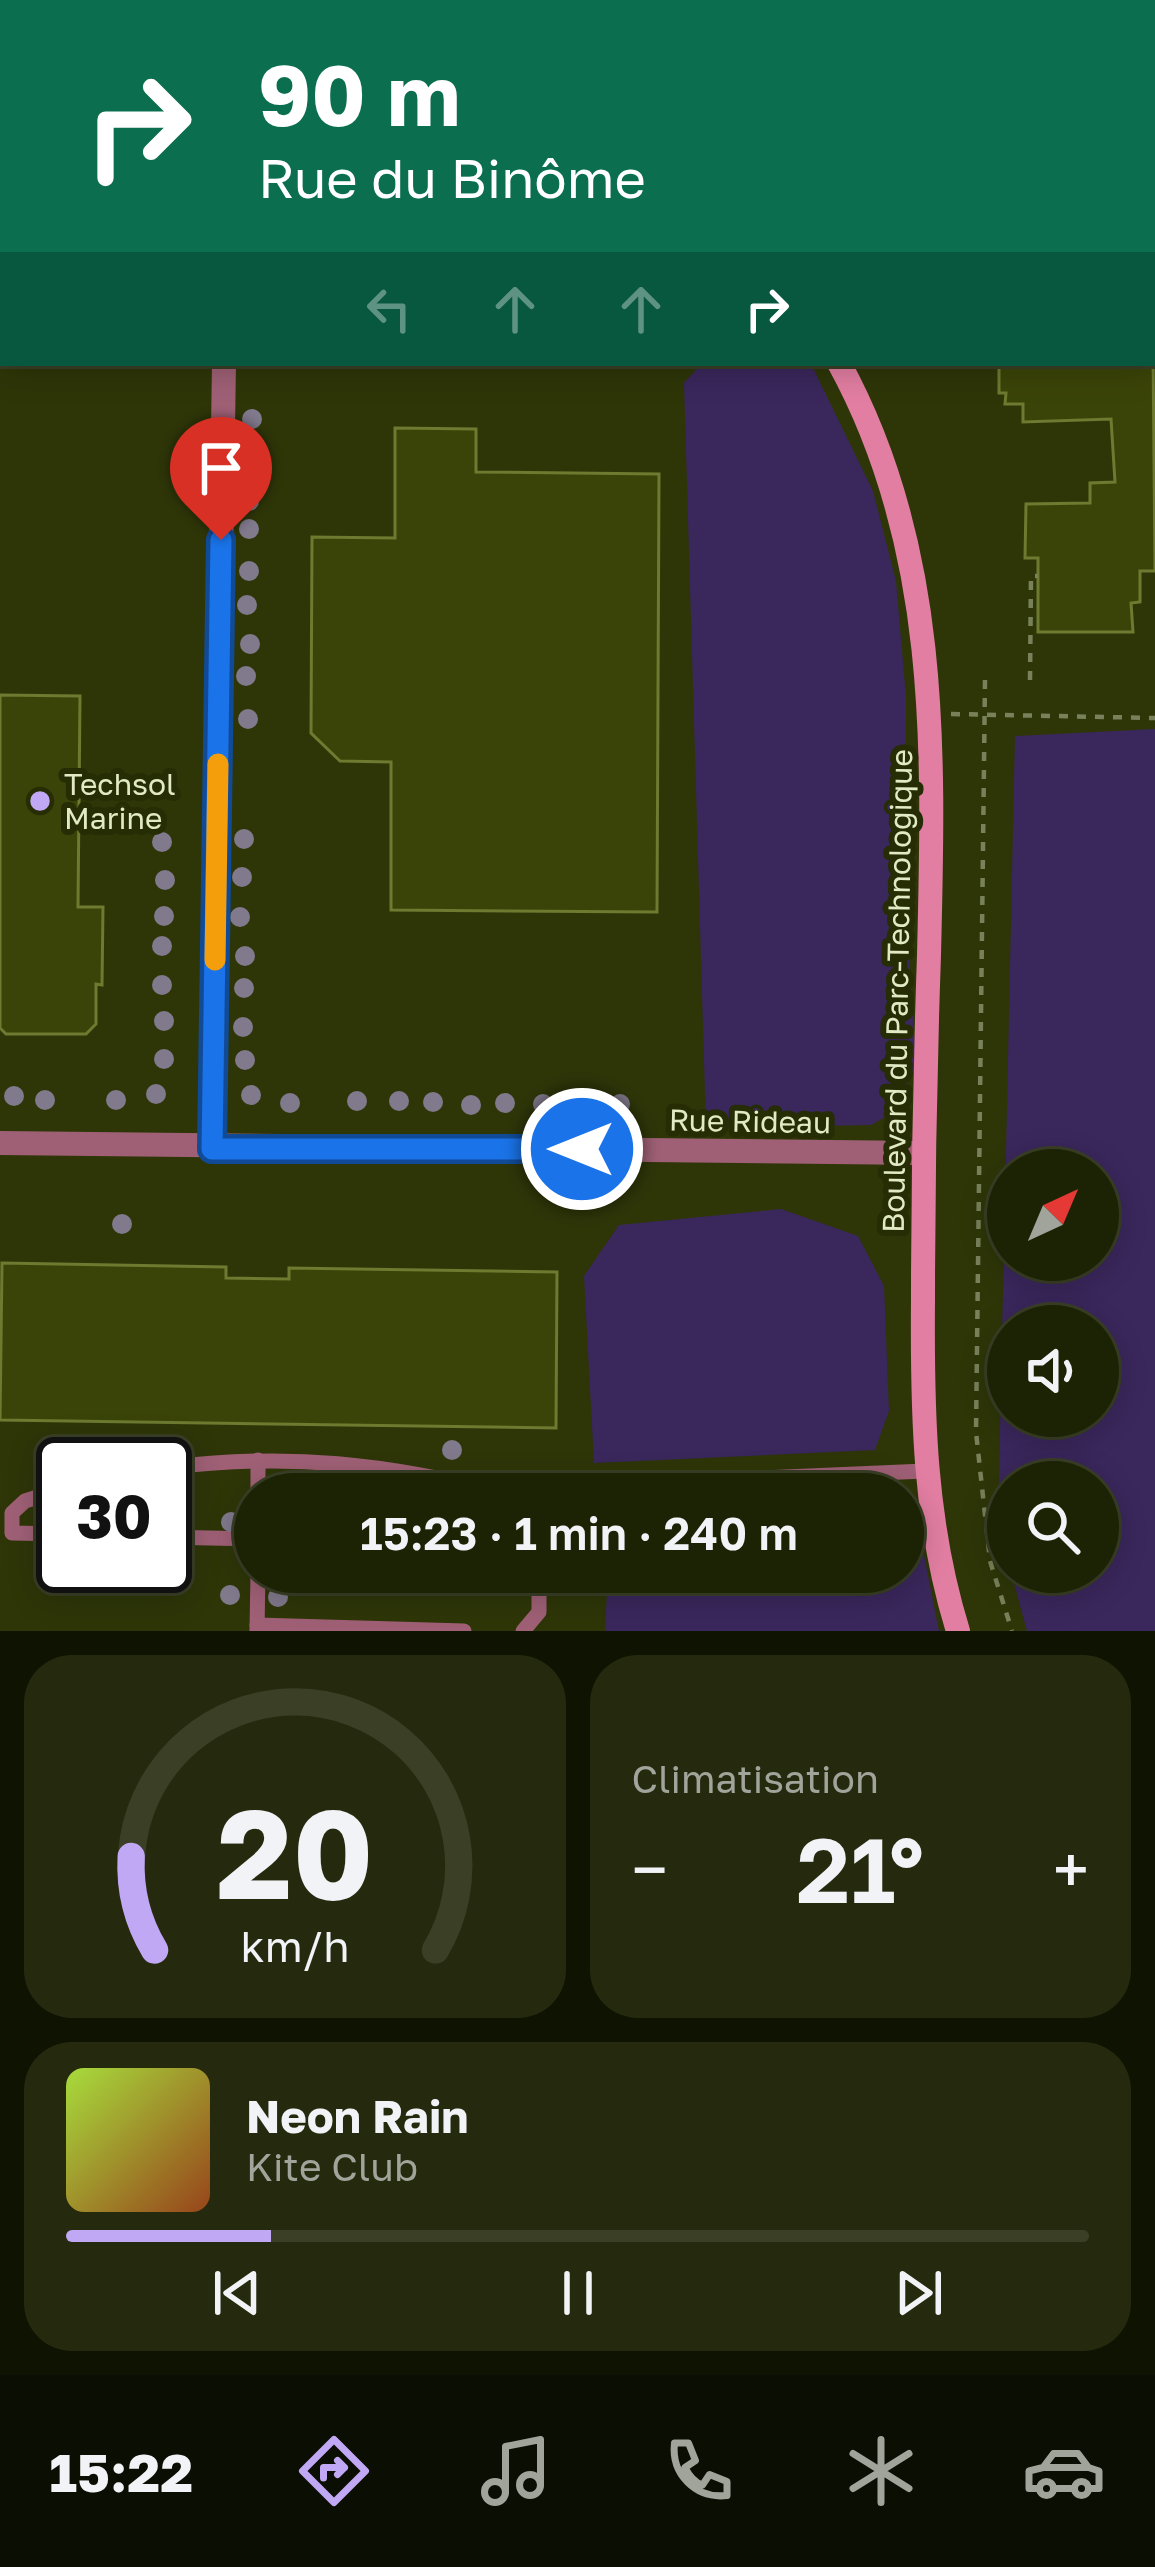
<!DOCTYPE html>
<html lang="fr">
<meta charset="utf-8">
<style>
body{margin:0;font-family:"Golos Text",sans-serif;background:#252a0e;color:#f1f3f6;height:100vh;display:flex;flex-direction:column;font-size:45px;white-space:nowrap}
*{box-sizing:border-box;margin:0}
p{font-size:39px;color:#a0a49a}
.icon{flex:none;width:66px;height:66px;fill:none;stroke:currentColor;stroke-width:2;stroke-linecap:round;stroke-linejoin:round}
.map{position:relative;height:1631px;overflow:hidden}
.panel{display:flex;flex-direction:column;gap:24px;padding:24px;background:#0f1302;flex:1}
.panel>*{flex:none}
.banner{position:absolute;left:0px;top:0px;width:1155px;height:366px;box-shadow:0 6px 30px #0003,0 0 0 3px #3a3f26;background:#0b6e4f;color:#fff;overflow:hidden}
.needle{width:78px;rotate:44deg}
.buttons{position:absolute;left:987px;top:1149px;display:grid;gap:24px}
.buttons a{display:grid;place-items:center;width:132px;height:132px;border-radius:50%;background:#1c2204;box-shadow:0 6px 30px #0003,0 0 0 3px #3a3f26;font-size:60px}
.speed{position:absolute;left:36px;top:1437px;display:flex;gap:24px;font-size:60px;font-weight:700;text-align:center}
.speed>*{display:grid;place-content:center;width:156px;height:156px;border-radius:50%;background:#1c2204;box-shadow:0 6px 30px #0003,0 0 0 3px #3a3f26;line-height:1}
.speed .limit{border:6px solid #111;border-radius:18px;background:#fff;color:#111}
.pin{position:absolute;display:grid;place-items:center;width:102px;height:102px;color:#fff;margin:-123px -51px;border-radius:50% 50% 50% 0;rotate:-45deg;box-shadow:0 0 12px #0007}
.pin .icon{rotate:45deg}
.me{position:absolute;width:132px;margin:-66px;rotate:270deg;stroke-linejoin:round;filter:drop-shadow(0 0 9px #0008)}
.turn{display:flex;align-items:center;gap:42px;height:252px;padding:0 60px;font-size:54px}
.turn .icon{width:156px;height:156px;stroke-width:2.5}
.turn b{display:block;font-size:84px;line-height:102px}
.lanes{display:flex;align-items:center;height:114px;padding:0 60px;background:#0003;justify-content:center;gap:60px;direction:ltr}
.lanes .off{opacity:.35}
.big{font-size:90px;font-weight:600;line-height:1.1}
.panel .card{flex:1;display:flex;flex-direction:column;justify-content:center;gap:18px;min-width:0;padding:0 42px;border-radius:48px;background:#252a0e}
.panel .dial{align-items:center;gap:0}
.dial svg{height:312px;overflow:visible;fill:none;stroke:#3a3f26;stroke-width:7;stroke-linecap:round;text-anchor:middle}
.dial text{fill:#f1f3f6;stroke:none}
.song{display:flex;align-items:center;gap:36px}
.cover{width:144px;height:144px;border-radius:18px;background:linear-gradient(135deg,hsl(80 70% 55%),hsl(20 70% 35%))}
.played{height:12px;border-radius:6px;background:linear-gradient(90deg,#c0a8f4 20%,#3a3f26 20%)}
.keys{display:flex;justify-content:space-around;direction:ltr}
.heat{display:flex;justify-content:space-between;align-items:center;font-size:66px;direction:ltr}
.panel .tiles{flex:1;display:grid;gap:24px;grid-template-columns:1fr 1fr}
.card:last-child{grid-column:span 2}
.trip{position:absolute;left:234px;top:1473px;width:690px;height:120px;border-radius:60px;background:#1c2204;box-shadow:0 6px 30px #0003,0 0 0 3px #3a3f26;font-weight:600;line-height:120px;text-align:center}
.tabs{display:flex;height:192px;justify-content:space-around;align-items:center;background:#0b0e02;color:#a0a49a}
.tabs .icon{width:84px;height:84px}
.tabs .active{color:#c0a8f4}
.tabs b{font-size:54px;color:#f1f3f6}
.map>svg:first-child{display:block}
</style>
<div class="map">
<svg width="1155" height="1631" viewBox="0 0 1155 1631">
<rect width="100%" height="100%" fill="#262d05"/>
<path fill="#2e3608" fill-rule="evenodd" d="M 0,0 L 1155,0 L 1155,1631 L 0,1631 ZM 3,3 L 1152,3 L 1152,363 L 3,363 ZM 1008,1170 L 1098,1170 L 1098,1260 L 1008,1260 ZM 1008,1326 L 1098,1326 L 1098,1416 L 1008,1416 ZM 63,1464 L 165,1464 L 165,1566 L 63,1566 ZM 1008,1482 L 1098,1482 L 1098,1572 L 1008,1572 ZM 255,1494 L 903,1494 L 903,1572 L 255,1572 Z"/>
<g fill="#3a275c" fill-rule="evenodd">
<polygon points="1093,0 1155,0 1155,151 1152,3 1086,3"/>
<polygon points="702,363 813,368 873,491 896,581 906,697 905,890 916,1067 892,1113 871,1125 706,1128 684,383"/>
<path d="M 1155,729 L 1155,1631 L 1027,1631 L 1011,1572 L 1098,1572 L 1098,1482 L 1008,1482 L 1008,1559 L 998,1523 L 1015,736 ZM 1008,1170 L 1098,1170 L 1098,1260 L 1008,1260 ZM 1008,1326 L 1098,1326 L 1098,1416 L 1008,1416 Z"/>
<polygon points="781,1209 858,1236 884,1286 889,1411 875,1450 594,1463 584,1276 619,1225"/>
<polygon points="913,1500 939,1631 605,1631 608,1572 903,1572 903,1501"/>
</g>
<g fill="#3b4408" stroke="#6d7a30" stroke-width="3">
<polygon points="1152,236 1155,571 1140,571 1140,602 1131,603 1133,632 1038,632 1038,558 1025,558 1026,504 1090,503 1090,483 1115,482 1111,419 1023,422 1023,404 1005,404 1006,393 999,393 999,363 1152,363"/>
<polygon points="395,428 476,429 476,472 659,474 657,912 391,910 391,762 340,761 311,733 312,537 395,538"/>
<polygon points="0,695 80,696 78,907 103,907 102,985 96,984 96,1024 86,1034 6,1034 0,1028"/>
<polygon points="2,1263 226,1267 226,1278 289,1279 289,1268 557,1272 556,1428 0,1420"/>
</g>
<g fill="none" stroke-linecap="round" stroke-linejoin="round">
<g stroke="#79815a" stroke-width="4.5" stroke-dasharray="9 9" stroke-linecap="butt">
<polyline points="985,680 976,1432 990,1561 1012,1631"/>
<polyline points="1030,680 1031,576 1038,576"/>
<polyline points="951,714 1155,718"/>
</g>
<g stroke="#9f6076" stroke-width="15">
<polyline points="775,0 777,3"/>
<polyline points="847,3 853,0"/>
<polyline points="258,1460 258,1494"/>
<path d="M 165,1468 C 288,1452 388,1464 508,1494"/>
<polyline points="63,1489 25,1501 12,1513 12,1533 63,1534"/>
<polyline points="590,1494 670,1482 925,1471"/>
<polyline points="165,1537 255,1539"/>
<polyline points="257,1625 464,1631"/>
<polyline points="257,1631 258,1572"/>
<polyline points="523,1631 539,1612 539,1572"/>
</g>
<g stroke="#9f6076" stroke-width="24">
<polyline points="0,1143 923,1153"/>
<polyline points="212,1149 224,363"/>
</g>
<g stroke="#e27ea2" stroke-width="24">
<polyline points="590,0 592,3"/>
<polyline points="617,0 618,3"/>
<path d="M 839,363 C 940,547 934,751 929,955 C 925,1070 923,1184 923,1299 C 922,1413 924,1522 958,1631"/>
</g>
</g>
<g fill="#81798c">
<circle cx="252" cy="419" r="10"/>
<circle cx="252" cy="454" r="10"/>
<circle cx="249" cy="501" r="10"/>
<circle cx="249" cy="529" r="10"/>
<circle cx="249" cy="571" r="10"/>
<circle cx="247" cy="605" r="10"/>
<circle cx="250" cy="644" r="10"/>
<circle cx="246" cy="676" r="10"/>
<circle cx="248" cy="719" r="10"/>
<circle cx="244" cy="839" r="10"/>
<circle cx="162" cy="842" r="10"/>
<circle cx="242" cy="877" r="10"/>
<circle cx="165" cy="880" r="10"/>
<circle cx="164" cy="916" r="10"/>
<circle cx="240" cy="917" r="10"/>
<circle cx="162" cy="946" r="10"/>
<circle cx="245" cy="956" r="10"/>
<circle cx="162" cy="985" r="10"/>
<circle cx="244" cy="988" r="10"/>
<circle cx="164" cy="1021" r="10"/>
<circle cx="243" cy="1027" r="10"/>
<circle cx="164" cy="1059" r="10"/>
<circle cx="245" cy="1060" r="10"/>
<circle cx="156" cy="1094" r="10"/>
<circle cx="251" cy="1095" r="10"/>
<circle cx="14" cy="1096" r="10"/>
<circle cx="45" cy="1100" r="10"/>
<circle cx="116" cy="1100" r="10"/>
<circle cx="357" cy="1101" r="10"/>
<circle cx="399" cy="1101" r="10"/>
<circle cx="433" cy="1102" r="10"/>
<circle cx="290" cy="1103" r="10"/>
<circle cx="505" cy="1103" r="10"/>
<circle cx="585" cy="1103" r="10"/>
<circle cx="543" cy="1104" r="10"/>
<circle cx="620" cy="1104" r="10"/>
<circle cx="471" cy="1105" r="10"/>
<circle cx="122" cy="1224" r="10"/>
<circle cx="452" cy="1450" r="10"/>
<circle cx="231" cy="1522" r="10"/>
<circle cx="230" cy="1595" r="10"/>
<circle cx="278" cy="1597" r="10"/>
</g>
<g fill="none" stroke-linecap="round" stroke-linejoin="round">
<g stroke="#114b97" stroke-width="30">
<polyline id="route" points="221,540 212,1149 582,1149"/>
</g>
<use href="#route" stroke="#1a73e8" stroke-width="21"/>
<polyline stroke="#f59e0b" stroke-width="21" points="215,960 218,764"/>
</g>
<circle fill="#c0a8f4" stroke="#262d05" stroke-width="4.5" cx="40" cy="801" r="12"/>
<g text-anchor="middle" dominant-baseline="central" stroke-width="12" stroke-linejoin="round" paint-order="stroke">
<g font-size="30" fill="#e1eac5" stroke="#262d05" text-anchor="start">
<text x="64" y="784">Techsol<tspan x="64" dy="34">Marine</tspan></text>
</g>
<g font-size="30" fill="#e1eac5" stroke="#262d05">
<text transform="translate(897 991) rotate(-89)">Boulevard du Parc-Technologique</text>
<text transform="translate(750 1121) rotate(1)">Rue Rideau</text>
</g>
</g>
</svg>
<div class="buttons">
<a><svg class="needle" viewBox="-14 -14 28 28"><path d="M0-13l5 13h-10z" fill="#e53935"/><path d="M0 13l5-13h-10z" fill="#a0a49a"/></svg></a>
<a><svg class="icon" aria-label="sound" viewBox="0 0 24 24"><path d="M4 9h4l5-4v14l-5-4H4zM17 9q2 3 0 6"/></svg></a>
<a><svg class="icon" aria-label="search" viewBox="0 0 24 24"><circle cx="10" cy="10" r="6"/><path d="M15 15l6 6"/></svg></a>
</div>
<div class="speed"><div class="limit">30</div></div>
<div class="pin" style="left:221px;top:540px;background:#d93025"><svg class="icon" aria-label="arrive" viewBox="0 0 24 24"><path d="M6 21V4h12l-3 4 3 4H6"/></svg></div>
<svg class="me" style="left:582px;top:1149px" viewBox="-20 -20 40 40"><circle r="17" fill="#1a73e8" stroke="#fff" stroke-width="3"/><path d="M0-11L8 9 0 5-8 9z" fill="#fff"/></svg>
<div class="trip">15:23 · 1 min · 240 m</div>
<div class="banner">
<div class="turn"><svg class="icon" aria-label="right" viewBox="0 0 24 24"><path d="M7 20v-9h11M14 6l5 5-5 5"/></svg><div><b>90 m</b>Rue du Binôme</div></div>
<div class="lanes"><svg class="icon off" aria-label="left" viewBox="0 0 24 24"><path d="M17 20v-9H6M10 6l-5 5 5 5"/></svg><svg class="icon off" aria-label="ahead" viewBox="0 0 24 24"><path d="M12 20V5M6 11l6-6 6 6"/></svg><svg class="icon off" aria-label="ahead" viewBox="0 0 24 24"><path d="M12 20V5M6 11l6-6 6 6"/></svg><svg class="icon" aria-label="right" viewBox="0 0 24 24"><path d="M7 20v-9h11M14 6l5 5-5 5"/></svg></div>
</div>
</div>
<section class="panel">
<div class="tiles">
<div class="card dial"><svg viewBox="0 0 100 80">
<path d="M14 69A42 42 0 1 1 86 69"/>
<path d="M14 69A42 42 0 0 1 8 45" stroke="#c0a8f4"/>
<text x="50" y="56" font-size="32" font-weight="700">20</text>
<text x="50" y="72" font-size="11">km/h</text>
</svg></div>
<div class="card"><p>Climatisation</p>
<div class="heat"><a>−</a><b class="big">21°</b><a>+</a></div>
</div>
<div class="card">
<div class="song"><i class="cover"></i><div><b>Neon Rain</b><p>Kite Club</p></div></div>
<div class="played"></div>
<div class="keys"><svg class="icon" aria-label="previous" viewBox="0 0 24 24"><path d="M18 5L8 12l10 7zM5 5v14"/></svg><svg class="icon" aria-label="pause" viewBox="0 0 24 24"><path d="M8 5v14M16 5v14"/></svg><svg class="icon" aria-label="next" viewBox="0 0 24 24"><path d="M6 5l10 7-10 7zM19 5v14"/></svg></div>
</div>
</div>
</section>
<nav class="tabs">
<b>15:22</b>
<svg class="icon active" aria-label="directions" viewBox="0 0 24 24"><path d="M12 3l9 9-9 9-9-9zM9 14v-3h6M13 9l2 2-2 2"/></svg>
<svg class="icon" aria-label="music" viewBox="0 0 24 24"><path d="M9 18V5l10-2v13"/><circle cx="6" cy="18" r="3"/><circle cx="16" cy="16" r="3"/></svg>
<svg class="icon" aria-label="phone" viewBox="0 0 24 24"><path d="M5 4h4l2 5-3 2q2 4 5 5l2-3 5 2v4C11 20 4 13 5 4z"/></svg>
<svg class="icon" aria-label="climate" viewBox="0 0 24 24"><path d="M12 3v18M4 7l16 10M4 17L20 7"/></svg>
<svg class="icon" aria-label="car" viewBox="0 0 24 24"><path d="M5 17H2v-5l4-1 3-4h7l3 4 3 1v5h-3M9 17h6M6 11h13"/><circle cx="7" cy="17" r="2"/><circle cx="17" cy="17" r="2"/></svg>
</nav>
